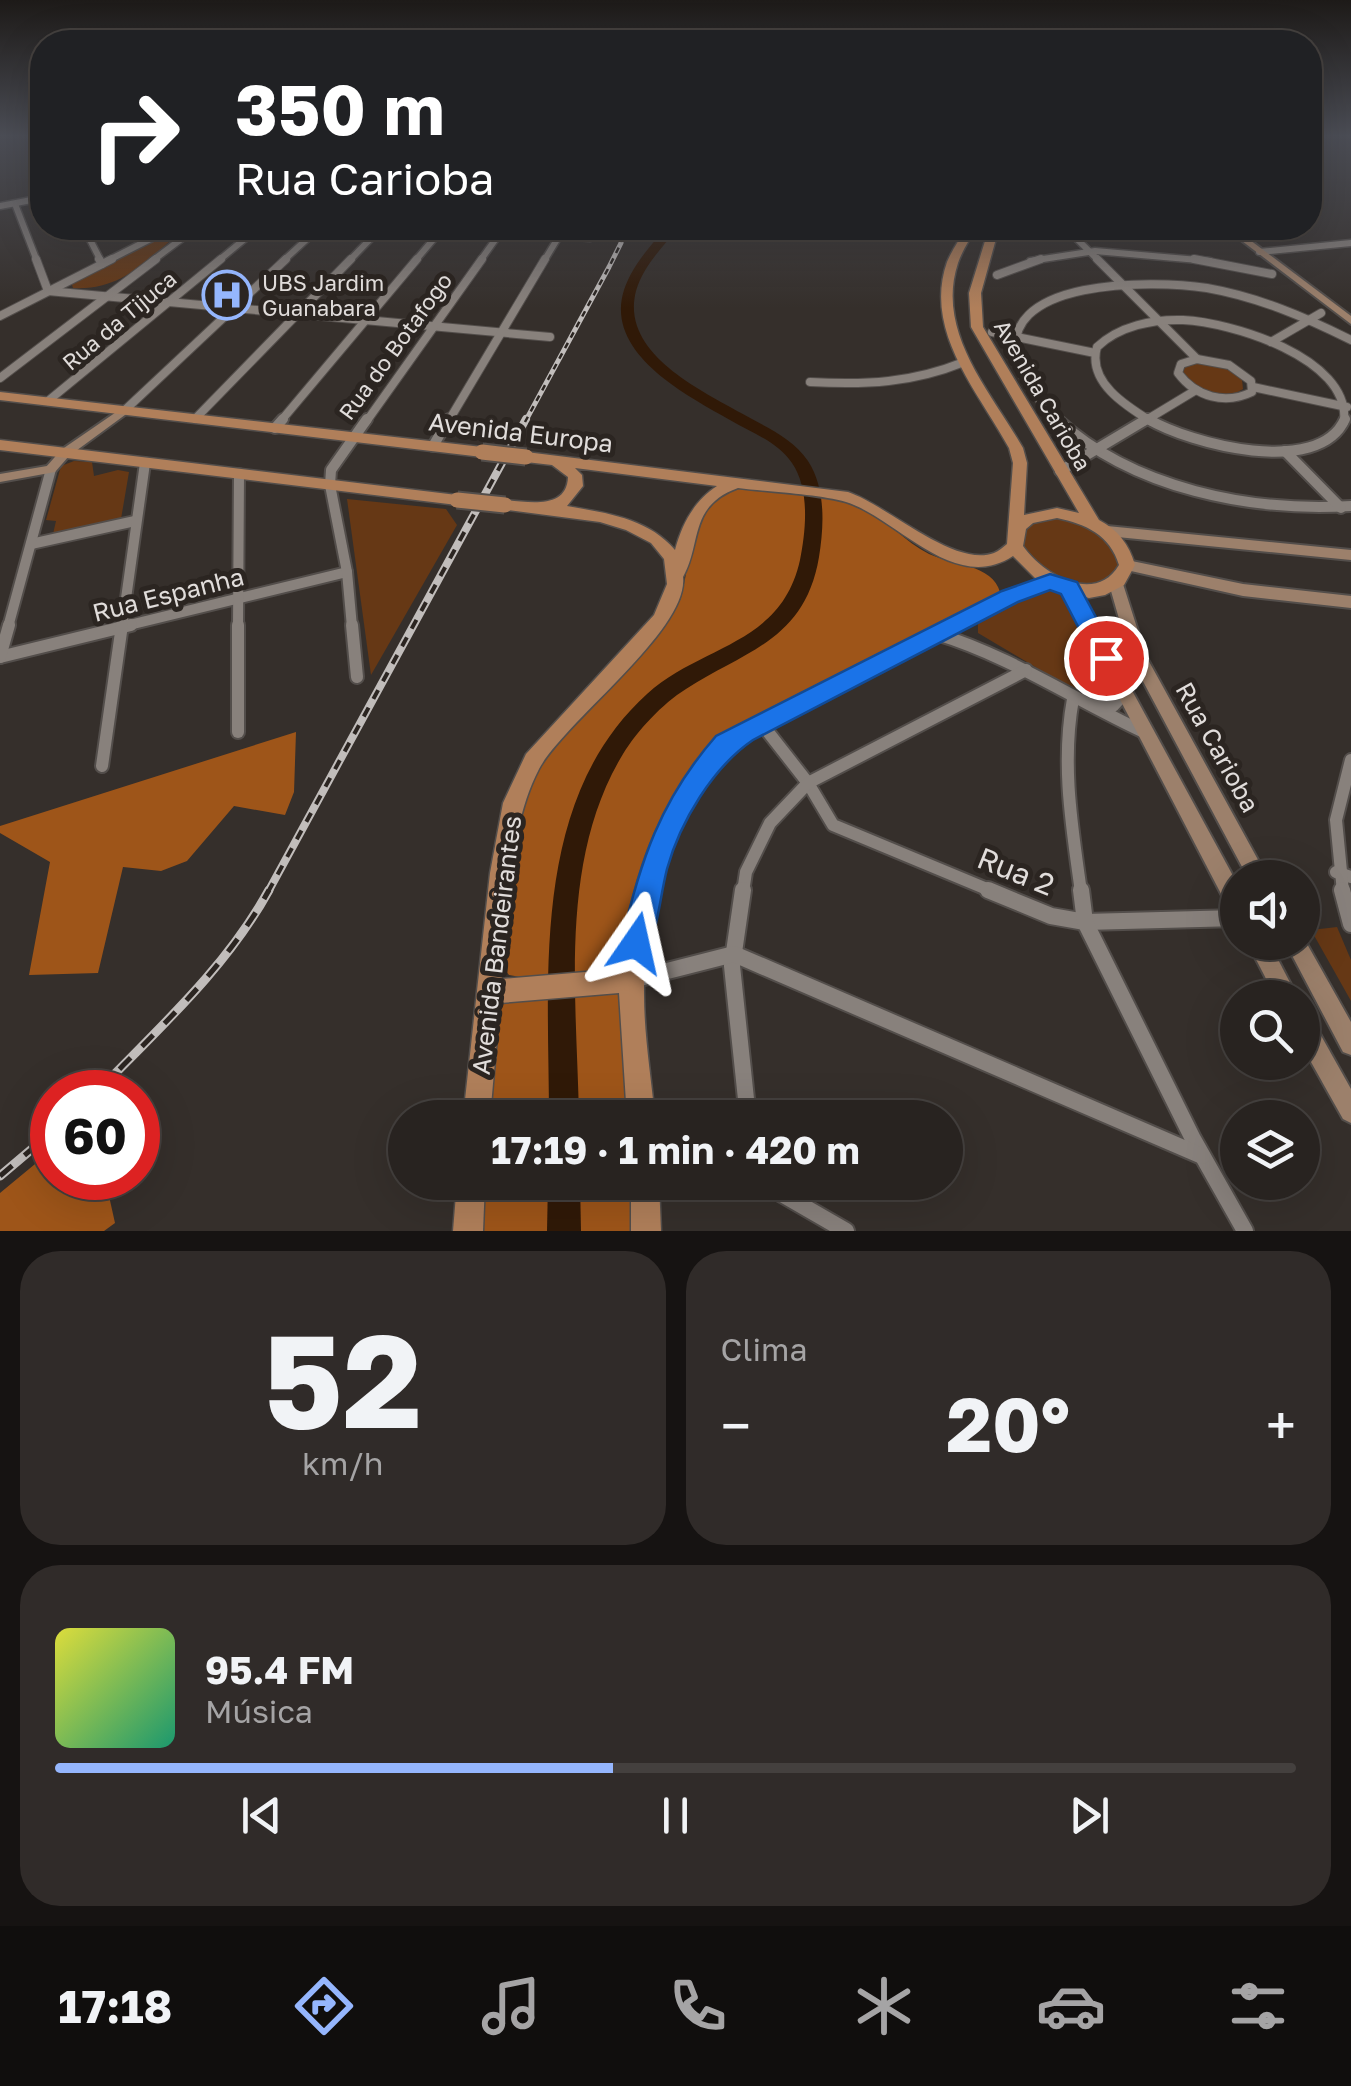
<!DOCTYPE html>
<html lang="pt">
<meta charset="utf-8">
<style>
body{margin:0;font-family:"Golos Text",sans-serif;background:#302b29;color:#f1f3f6;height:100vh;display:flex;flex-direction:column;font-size:38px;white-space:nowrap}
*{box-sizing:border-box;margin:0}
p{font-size:32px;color:#a5a4a5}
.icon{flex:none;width:55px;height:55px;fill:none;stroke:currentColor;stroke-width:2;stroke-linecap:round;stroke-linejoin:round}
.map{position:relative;height:1231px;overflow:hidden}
.side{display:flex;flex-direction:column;gap:20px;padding:20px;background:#161312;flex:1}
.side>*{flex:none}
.banner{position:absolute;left:30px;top:30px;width:1292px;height:210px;border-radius:40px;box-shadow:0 10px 40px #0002,0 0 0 2px #44403e;background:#202124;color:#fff;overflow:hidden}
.tools{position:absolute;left:1220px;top:860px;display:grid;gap:20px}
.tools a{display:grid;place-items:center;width:100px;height:100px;border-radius:50%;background:#282320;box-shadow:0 10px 40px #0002,0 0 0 2px #44403e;font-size:50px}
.speed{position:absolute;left:30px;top:1070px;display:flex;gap:20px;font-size:50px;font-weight:700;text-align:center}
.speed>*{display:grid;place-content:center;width:130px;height:130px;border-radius:50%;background:#282320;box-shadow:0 10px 40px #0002,0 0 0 2px #44403e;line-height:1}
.speed .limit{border:15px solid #d22;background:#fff;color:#111}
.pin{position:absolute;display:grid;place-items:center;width:85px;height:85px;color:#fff;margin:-42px;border:5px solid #fff;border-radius:50%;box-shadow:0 2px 10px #0007}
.me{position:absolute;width:110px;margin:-55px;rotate:11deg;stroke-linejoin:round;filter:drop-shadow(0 0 8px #0008)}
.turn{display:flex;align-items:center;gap:35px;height:210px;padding:0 40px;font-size:45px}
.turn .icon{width:130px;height:130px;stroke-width:2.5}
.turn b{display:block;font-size:70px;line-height:85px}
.big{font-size:75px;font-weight:700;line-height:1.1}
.side .tile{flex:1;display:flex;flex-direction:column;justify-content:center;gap:15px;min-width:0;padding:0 35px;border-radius:40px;background:#302b29}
.side .dial{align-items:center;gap:0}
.dial b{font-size:130px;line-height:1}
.song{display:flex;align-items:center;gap:30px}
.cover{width:120px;height:120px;border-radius:15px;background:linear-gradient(135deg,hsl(60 70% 55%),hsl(160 70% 35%))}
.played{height:10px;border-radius:5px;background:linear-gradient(90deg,#95b6fd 45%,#44403e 45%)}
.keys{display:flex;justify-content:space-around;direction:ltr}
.heat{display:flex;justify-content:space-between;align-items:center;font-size:55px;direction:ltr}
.side .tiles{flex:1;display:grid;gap:20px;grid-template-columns:1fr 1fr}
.tile:last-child{grid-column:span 2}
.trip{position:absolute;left:388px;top:1100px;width:575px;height:100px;border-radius:50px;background:#282320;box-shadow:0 10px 40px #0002,0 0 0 2px #44403e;font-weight:700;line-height:100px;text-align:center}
.dock{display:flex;height:160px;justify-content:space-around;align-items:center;background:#100e0d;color:#a5a4a5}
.dock .icon{width:70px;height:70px}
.dock .current{color:#95b6fd}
.dock b{font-size:45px;color:#f1f3f6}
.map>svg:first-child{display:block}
</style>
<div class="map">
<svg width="1351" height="1231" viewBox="0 0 1351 1231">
<rect width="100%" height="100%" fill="#352f2b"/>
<g fill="#663815">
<path d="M 178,228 L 185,228 C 149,258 123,291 73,288 L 71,282 Z"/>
<path d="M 1199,362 L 1224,367 L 1242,380 L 1243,389 C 1221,403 1199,390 1182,374 L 1186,365 Z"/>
<polygon points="74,461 92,462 94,476 118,470 129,472 121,519 53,534 56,521 46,520 61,466"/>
<polygon points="347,499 446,509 457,525 371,675"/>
<path d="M 1062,517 L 1104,533 L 1123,563 L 1113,580 C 1069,592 1055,580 1022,553 L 1021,533 L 1036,520 Z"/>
<polygon points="1043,588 1054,588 1068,597 1115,689 1109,696 1098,698 1074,690 978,633 978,620"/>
<polygon points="1337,927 1351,960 1351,1001 1311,930"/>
</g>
<g fill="#9e5519">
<path d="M 738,488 C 773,491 811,493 845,501 C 879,509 899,539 929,554 C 951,564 993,565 1000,592 L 719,739 L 675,797 L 619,966 L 607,971 L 526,978 L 509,975 L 501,965 C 506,905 506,810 541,760 C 576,712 627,666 667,622 C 672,613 680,604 682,594 C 691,556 692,500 738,488 Z"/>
<polygon points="296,732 294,792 285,815 234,806 187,861 161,871 123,867 98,973 29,975 50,862 0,833 0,826"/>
<polygon points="613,989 622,998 630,1117 486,1118 497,1004 508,997"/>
<polygon points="52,1150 52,1178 105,1178 115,1223 104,1231 0,1231 0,1193"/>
<polygon points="482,1183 633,1183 634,1231 479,1231"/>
</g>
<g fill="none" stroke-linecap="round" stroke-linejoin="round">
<g fill="#301907" fill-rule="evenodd">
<path d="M 666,228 L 678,228 C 663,247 643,266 636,291 C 620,352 698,389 741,413 C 765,427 792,437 808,461 C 826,489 824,526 819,557 C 805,640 747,650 686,689 C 662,704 638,730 623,754 C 558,861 577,999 579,1118 L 549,1118 C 549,976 530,800 647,694 C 702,644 781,646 800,560 C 806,530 810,489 792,463 C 778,442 752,433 730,420 C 686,395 604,353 624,290 C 632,266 650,246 666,228 Z"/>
<polygon points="548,1182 580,1182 581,1231 547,1231"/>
</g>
<g stroke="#534e4b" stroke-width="9">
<g id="street-far4">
<polyline points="15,204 37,261"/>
<polyline points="0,206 42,198"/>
<polyline points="84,228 101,261"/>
<polyline points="442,228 590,238"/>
<polyline points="1066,228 1099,261"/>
<polyline points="1156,228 1223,237"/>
<polyline points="1011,229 1021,228"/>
<polyline points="1259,252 1351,243"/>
<polyline points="107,261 172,228"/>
<polyline points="152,261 196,228"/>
<polyline points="218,261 258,228"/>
<polyline points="283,261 319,228"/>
<polyline points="349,261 381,228"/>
<polyline points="415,261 443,228"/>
<polyline points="480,261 500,233"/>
<polyline points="544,261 564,228"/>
<polyline points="1030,261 1095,251 1210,261"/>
</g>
</g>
<g stroke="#534e4b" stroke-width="10">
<g id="street-far3">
<polyline points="36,259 48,291 550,337"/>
<polyline points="99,259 102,264"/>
<polyline points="1097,259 1197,359"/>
<polyline points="1194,259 1272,274"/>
<polyline points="997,275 1041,259"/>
<polyline points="0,316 112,259"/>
<polyline points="992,332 1095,353"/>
<polyline points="1271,342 1321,313"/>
<path d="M 1197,359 L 1229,365 L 1251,381 L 1252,392 C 1225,405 1196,397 1178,373 L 1181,364 Z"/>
<polyline points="0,378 156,259"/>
<path d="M 810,382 C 866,385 912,383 964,362"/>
<polyline points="1253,387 1347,407"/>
<polyline points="48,401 221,259"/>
<polyline points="125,410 286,259"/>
<polyline points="195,419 351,259"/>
<polyline points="280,422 417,259"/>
<polyline points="366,422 482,259"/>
<polyline points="448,422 545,259"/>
<path d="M 1059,422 C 1044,405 1026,388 1019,366 C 989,276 1158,280 1207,288 C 1258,297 1305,317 1351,340"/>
<polyline points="1143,422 1196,390"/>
<path d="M 1152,422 C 1126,406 1087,382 1097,347 C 1119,326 1153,319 1183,320 C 1229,322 1351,357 1344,422"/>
</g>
</g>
<g stroke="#534e4b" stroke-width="14">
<g id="street-far2">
<path d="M 1057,419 C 1133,489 1251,512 1351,506"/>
<path d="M 1148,419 C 1190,444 1319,478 1345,419"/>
<polyline points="275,428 283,419"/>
<polyline points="433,446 449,419"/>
<polyline points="1285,451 1341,508"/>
<polyline points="1060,471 1147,419"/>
<polyline points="31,544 135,521"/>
<polyline points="8,627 51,469"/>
<polyline points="121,627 347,572"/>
<polyline points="122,627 145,463"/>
<polyline points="238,627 239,474"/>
<polyline points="352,627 347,572 330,485 331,470 367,419"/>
</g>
</g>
<g stroke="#534e4b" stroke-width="16">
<g id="street-far1">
<polyline points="352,625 357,677"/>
<path d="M 937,634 C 1010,656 1075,700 1144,732"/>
<polyline points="0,657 131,625"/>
<polyline points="0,657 9,625"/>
<path d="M 1073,699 C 1061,764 1072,827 1081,892"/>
<polyline points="1094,705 1113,706 1125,693"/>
<polyline points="761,723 808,783 833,825 994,892"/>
<polyline points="238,732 238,625"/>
<polyline points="102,766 122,625"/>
<polyline points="1336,872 1351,877"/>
<polyline points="743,892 746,872 770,823 808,783 1026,670"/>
<polyline points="1343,892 1336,820 1351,760"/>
</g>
</g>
<g stroke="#534e4b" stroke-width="20">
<g id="street">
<polyline points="743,890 732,966 748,1118"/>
<polyline points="988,890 1051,916 1085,922 1238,918"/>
<polyline points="1081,890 1085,922 1193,1139 1245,1231"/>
<polyline points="1342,890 1351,924"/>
<polyline points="632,980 734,954 1202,1156"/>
<polyline points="761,1182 846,1231"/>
</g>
</g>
<g stroke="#534e4b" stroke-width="4">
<g id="secondary">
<polygon points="1225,228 1234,228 1351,316 1351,324"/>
<polygon points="125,406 131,410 129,412 69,456 55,472 0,482 0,474 47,466 61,450"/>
<polygon points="1107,526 1351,550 1351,560 1107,536 1100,531"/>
<polygon points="1127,560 1243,584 1351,596 1351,608 1243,596 1122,569 1120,565 1122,561"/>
<polygon points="1116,579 1123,584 1146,656 1268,878 1248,878 1130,657 1109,584"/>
<polygon points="1069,583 1074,584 1238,885 1238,916 1231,913 1062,588"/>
<polygon points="1302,935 1351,1022 1351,1055 1343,1052 1285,942 1302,942"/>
<polygon points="1247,942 1269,942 1298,998 1276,998"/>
<polygon points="1302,1013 1310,1016 1351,1089 1351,1123 1343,1119 1302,1046"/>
</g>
</g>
<g stroke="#534e4b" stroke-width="3">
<g id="primary">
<path d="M 966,228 L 976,228 C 970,239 962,251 958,263 C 935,332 991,392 1023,448 L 1027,463 L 1024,515 L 1057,508 L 1079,513 L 971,327 L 969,293 L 989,228 L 999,228 L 981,293 L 983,327 L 1099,520 C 1118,530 1129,544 1135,565 L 1124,585 L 1105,595 L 1089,598 L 1052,588 L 1016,601 L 751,738 C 675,801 643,896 644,994 C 644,1035 651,1076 655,1118 L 627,1118 L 619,993 L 500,1003 L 490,1118 L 463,1118 L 490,873 L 503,803 L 526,754 L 654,615 L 667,584 L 664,559 L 651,543 L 626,530 L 600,522 L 500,509 L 497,505 L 500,501 L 505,500 C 528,502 567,510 568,477 L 552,465 L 526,462 L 519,457 L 526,452 L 848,492 C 887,505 954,568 994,553 C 999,551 1003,547 1007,544 L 1013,463 L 1009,448 C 978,391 923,331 947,262 C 952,250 960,239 966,228 ZM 575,468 L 717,486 C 694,501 682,524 675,550 C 648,518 606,513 567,506 L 583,486 L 582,475 ZM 738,488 C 769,492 818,494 846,502 C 897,518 954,595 1013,556 L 1037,580 L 1004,591 L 737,726 C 661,787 631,874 621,969 L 502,979 C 508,913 508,828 539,769 C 565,721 689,630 683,577 C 702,544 688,506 738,488 ZM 1057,518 C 1086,524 1110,535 1119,565 C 1096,605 1043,575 1023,546 L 1026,529 L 1033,523 Z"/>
<polygon points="0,392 482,447 489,452 482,457 0,400"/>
<polygon points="0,440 457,495 465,500 457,505 0,450"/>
<polygon points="457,1182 485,1182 483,1231 453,1231"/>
<polygon points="631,1182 659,1182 661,1231 631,1231"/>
</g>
</g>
<use href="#street-far4" stroke="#88817c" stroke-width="6"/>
<use href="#street-far3" stroke="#88817c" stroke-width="8"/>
<use href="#street-far2" stroke="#88817c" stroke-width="10"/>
<use href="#street-far1" stroke="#88817c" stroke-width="12"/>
<use href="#street" stroke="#88817c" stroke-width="16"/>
<use href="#secondary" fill="#9c806b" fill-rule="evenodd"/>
<use href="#primary" fill="#b07f5a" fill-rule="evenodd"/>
<g stroke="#c1bdbb" stroke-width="5">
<polyline id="rail-far2" points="525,422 609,267 621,243 622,228"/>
</g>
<g stroke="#c1bdbb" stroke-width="8">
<polyline id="rail-far1" points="268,892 526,419"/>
</g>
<g stroke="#c1bdbb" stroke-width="9">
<g id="rail">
<path d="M 97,1092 C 159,1028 226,968 269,890"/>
<polyline points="0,1176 52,1132"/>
</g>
</g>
<use href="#rail-far2" stroke="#2b2521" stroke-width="2.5" stroke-dasharray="6" stroke-linecap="butt"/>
<use href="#rail-far1" stroke="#2b2521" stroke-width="4" stroke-dasharray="10" stroke-linecap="butt"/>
<use href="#rail" stroke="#2b2521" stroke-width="5" stroke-dasharray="16" stroke-linecap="butt"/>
<g stroke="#534e4b" stroke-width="19" stroke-linecap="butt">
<g id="primary-bridge">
<polyline points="482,452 526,457"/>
<polyline points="457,500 505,505"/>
</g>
</g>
<use href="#primary-bridge" stroke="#b07f5a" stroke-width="15"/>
</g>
<polygon fill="#71401b" points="235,283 238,289 231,300 215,298 212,292"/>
<polygon fill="#5c3416" points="235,283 238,289 231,300 228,293"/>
<polygon fill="#834a1f" stroke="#5c3416" stroke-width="2.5" points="223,282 235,283 228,293 212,292"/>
<linearGradient id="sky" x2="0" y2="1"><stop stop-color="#1d1a18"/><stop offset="0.44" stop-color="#4b4d55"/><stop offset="1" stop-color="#4b4d55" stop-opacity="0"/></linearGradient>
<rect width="1351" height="308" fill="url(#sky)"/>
<path fill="#1a73e8" stroke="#114b97" stroke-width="2.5" d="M 1050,574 L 1077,582 L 1118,658 L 1115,665 L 1098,665 L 1061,594 L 1050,590 L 1018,602 L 753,740 C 713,767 680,822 667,869 C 660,897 658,927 647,954 L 636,958 L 626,954 L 621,943 C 640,862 660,800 716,736 L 1002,591 Z"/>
<defs>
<g id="hospital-ring" transform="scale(2.5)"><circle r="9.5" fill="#2b2521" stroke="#95b6fd" stroke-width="1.5"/><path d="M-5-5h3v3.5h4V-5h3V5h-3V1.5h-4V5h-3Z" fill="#95b6fd"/></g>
</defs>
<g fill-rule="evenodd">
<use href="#hospital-ring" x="227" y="295"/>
</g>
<g text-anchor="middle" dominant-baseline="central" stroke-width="10" stroke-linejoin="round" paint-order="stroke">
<g font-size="22" fill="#e1dddb" stroke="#2b2521" text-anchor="start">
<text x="262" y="282">UBS Jardim<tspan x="262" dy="25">Guanabara</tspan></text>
</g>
<g font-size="22" fill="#e1dddb" stroke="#2b2521">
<text transform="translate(119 320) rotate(-40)">Rua da Tijuca</text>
<text transform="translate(395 346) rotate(-54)">Rua do Botafogo</text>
<text transform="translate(1043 395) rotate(60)">Avenida Carioba</text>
</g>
<g font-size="25" fill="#e1dddb" stroke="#2b2521">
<text transform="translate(521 432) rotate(7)">Avenida Europa</text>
<text transform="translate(168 594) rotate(-14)">Rua Espanha</text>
<text transform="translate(1218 747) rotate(61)">Rua Carioba</text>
<text transform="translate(496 945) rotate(-83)">Avenida Bandeirantes</text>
</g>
<g font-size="30" fill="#e1dddb" stroke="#2b2521">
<text transform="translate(1016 871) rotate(22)">Rua 2</text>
</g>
</g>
</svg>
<div class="tools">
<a><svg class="icon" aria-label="sound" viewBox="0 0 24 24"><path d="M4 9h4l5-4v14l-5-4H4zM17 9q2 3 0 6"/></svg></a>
<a><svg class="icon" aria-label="search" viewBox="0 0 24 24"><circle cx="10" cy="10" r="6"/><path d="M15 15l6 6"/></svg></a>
<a><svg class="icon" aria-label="layers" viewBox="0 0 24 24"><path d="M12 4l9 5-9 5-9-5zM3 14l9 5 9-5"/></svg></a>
</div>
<div class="speed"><div class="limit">60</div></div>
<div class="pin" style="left:1106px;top:658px;background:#d93025"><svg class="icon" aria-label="arrive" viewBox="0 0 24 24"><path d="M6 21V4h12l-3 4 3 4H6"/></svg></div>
<svg class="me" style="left:636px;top:943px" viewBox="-20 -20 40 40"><path d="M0-17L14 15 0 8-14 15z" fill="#1a73e8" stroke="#fff" stroke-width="4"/></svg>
<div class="trip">17:19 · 1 min · 420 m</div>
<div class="banner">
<div class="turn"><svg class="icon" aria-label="right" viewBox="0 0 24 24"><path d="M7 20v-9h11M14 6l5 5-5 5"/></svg><div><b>350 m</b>Rua Carioba</div></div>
</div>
</div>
<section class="side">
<div class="tiles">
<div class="tile dial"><b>52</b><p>km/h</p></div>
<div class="tile"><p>Clima</p>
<div class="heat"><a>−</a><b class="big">20°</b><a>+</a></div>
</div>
<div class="tile">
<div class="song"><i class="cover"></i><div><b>95.4 FM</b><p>Música</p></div></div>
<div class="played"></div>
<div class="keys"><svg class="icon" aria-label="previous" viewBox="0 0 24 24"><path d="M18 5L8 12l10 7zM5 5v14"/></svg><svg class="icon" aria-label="pause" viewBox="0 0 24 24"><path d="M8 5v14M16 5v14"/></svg><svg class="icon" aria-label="next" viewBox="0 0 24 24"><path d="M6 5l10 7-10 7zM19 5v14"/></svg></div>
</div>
</div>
</section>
<nav class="dock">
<b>17:18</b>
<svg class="icon current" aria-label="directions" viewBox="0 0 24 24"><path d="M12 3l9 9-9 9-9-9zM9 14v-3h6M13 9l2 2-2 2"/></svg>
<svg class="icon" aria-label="music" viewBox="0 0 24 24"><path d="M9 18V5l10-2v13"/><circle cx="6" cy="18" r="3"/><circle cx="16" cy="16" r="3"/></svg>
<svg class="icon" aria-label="phone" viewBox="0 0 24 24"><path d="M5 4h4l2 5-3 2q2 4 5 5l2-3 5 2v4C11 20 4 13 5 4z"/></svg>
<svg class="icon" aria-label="climate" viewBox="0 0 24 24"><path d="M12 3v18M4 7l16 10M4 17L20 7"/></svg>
<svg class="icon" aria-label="car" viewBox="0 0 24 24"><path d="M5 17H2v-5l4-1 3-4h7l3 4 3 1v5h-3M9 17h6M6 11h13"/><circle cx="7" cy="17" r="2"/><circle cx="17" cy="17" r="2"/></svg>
<svg class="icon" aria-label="filters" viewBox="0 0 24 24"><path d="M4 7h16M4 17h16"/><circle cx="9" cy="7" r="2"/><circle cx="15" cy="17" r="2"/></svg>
</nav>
